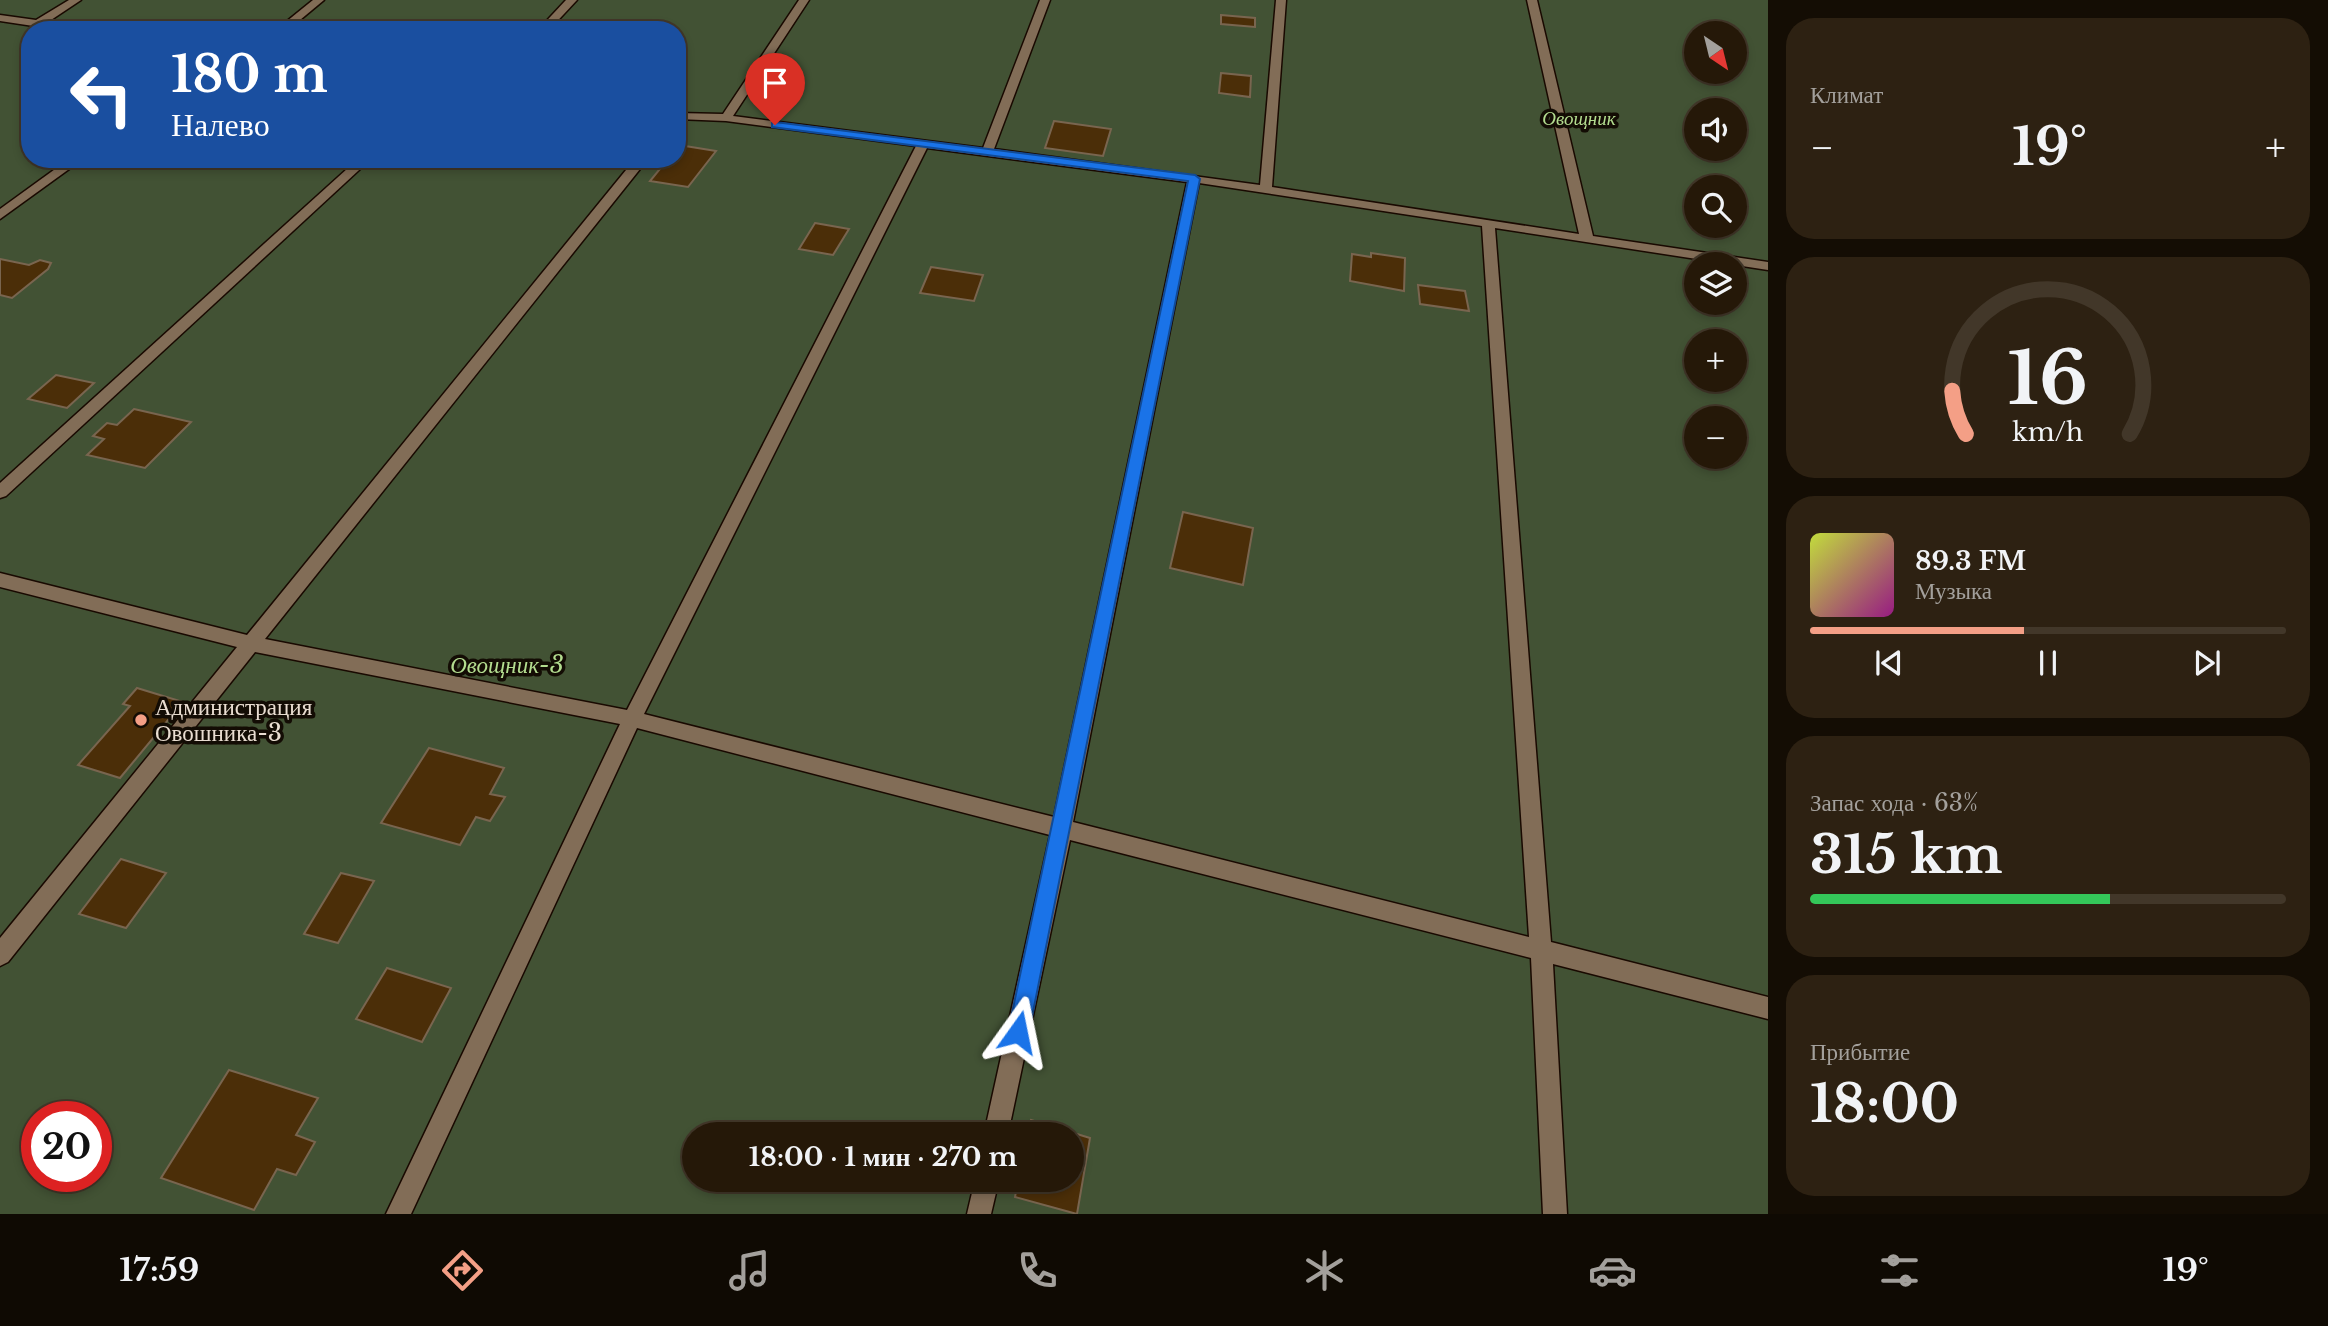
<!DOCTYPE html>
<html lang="ru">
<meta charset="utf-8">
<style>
body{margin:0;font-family:"Libre Baskerville",serif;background:#2d2112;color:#f1f3f6;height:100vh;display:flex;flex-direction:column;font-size:26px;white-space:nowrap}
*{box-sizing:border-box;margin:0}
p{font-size:23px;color:#a3a09c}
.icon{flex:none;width:38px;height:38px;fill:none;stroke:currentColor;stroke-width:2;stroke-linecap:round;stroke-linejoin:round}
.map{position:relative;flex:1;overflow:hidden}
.sheet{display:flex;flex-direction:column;gap:18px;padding:18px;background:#140d04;width:560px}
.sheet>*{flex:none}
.top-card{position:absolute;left:21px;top:21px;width:665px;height:147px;border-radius:28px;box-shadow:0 4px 10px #0003,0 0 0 2px #423729;background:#1a4fa0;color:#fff;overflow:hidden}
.needle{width:46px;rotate:145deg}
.fabs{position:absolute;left:1684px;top:21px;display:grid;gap:14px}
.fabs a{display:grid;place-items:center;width:63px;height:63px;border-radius:50%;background:#251808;box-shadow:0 4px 10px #0003,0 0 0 2px #423729;font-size:35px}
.speed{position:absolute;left:21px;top:1101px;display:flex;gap:14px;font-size:35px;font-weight:700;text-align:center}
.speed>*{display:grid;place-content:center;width:91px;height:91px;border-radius:50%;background:#251808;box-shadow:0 4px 10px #0003,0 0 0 2px #423729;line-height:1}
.speed .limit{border:10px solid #d22;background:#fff;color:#111}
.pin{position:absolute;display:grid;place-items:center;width:60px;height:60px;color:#fff;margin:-72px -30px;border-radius:50% 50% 50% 0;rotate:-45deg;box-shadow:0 0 7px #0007}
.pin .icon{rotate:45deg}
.me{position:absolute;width:77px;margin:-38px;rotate:12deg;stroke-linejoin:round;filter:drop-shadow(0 0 5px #0008)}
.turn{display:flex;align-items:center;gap:24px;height:147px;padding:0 35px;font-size:32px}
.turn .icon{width:91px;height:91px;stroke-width:2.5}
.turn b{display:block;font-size:49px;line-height:60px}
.big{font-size:52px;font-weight:800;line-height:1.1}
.sheet .tile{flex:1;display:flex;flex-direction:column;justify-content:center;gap:10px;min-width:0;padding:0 24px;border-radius:28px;background:#2d2112}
.sheet .dial{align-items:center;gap:0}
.dial svg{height:182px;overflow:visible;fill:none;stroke:#423729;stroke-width:7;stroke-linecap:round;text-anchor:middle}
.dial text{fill:#f1f3f6;stroke:none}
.song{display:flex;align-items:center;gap:21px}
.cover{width:84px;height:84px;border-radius:10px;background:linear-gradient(135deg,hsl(70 70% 55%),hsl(310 70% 35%))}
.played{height:7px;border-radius:4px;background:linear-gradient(90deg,#f49f86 45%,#423729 45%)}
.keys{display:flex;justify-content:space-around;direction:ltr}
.heat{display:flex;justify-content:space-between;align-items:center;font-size:38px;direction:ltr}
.charge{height:10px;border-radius:5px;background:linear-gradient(90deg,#34c759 63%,#423729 0)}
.trip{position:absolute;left:682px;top:1122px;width:402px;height:70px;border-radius:35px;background:#251808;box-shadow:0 4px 10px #0003,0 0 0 2px #423729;font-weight:800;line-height:70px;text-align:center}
.dock{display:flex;height:112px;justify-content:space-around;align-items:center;background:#0f0a03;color:#a3a09c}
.dock .icon{width:49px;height:49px}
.dock .active{color:#f49f86}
.dock b{font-size:32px;color:#f1f3f6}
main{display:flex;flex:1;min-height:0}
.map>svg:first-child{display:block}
</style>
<main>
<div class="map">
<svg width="1768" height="1214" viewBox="0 0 1768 1214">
<rect width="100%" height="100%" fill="#31200b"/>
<path fill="#425234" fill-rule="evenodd" d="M 0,0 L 1768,0 L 1768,1214 L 0,1214 ZM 30,30 L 677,30 L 677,159 L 30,159 ZM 1696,33 L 1734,33 L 1734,72 L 1696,72 ZM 1696,110 L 1734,110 L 1734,149 L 1696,149 ZM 1696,187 L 1734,187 L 1734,226 L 1696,226 ZM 1696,264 L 1734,264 L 1734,303 L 1696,303 ZM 1696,341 L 1734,341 L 1734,380 L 1696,380 ZM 1696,418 L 1734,418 L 1734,457 L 1696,457 ZM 37,1116 L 96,1116 L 96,1176 L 37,1176 ZM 695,1134 L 1073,1134 L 1073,1180 L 695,1180 Z"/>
<g fill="#4b2e08" stroke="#79654f" stroke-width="2">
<polygon points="1221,15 1255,18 1255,27 1221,24"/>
<polygon points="1221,73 1251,76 1250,97 1219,93"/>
<polygon points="1054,121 1111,129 1103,156 1045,148"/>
<polygon points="679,145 716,151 688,187 650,181 668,159 677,159"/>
<polygon points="296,159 329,159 320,169 290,165"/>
<polygon points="577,159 619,159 613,167 576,161"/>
<polygon points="815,223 849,229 833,255 799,249"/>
<polygon points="1371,253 1405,258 1404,291 1350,281 1352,254 1371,257"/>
<polygon points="0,259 29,265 40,260 51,263 48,269 12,298 0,295"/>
<polygon points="931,267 983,275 974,301 920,293"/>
<polygon points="1418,285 1465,291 1469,311 1420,304"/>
<polygon points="56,375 94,383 67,408 28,399"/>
<polygon points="134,409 191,422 145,468 87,455 104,439 93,436 107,423 117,425"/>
<polygon points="1183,512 1253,528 1243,585 1170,568"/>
<polygon points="137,688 183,702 120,778 78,765 130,706 123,704"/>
<polygon points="429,748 504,768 490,794 505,797 490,821 476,817 460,845 381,823"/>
<polygon points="121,859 166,873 126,928 79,914"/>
<polygon points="341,873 374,881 338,943 304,934"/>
<polygon points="387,968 451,988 422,1042 356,1019"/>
<polygon points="229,1070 318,1098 296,1135 315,1142 296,1175 277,1169 254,1210 161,1178"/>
<polygon points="1031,1120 1090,1138 1077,1214 1015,1197 1018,1180 1073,1180 1073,1134 1028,1134"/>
</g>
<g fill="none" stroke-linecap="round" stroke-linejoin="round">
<g stroke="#190900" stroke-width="3">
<g id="lane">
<polygon points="69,0 81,0 48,22 88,30 60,30 0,21 0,15 36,20"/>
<polygon points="313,0 324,0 288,30 276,30"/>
<polygon points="566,0 577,0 549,30 538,30"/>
<path d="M 799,0 L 809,0 L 733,116 L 983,148 L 1040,0 L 1050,0 L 994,149 L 1260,185 L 1276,0 L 1286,0 L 1272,187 L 1579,234 L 1527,0 L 1537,0 L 1593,236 L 1768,262 L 1768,270 L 1495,228 L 1551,942 L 1768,997 L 1768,1019 L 1553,964 L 1567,1214 L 1543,1214 L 1531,958 L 1070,840 L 1008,1134 L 984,1134 L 1050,835 L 637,728 L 411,1214 L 386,1214 L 620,724 L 255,652 L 8,962 L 0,966 L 0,938 L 237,647 L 0,587 L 0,573 L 247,635 L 635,159 L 648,159 L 265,639 L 627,710 L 916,146 L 726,121 L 677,119 L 677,113 L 723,114 ZM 927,148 L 1187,182 L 1054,817 L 644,714 ZM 1199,183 L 1482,226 L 1529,937 L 1073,822 Z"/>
<polygon points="69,159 83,159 0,219 0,209"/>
<polygon points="358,159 371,159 6,496 0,498 0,483"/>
<polygon points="975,1180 999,1180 991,1214 967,1214"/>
</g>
</g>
<use href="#lane" fill="#826d57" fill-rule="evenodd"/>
</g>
<polygon fill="#1a73e8" stroke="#114b97" stroke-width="2" points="775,122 1195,175 1200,179 1029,1032 1026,1039 1018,1042 1011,1039 1008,1032 1188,181 772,127 772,123"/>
<circle fill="#f49f86" stroke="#130c04" stroke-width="2.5" cx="141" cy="720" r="7"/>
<g text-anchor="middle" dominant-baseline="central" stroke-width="7" stroke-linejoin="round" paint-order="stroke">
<g font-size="19" font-style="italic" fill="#b3dc8f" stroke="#130c04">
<text x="1579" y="118">Овощник</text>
</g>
<g font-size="23" font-style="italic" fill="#b3dc8f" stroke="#130c04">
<text x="507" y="665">Овощник-3</text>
</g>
<g font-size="23" fill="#e9ddd1" stroke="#130c04" text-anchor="start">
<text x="155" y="707">Администрация<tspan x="155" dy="26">Овошника-3</tspan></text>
</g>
</g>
</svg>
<div class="fabs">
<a><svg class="needle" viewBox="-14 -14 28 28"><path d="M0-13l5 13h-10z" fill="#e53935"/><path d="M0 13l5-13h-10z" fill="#a3a09c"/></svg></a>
<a><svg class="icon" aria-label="sound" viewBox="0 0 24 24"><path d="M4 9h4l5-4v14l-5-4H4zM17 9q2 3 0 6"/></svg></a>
<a><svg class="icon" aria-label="search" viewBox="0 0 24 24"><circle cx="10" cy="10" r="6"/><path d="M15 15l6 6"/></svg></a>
<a><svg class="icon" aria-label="layers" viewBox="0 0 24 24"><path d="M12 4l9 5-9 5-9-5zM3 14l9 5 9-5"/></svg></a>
<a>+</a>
<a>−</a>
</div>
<div class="speed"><div class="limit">20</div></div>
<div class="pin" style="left:775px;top:125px;background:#d93025"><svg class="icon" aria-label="arrive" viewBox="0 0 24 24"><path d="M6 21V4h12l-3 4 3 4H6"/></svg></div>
<svg class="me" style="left:1018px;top:1032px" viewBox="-20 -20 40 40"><path d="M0-17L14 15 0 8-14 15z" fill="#1a73e8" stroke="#fff" stroke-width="4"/></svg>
<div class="trip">18:00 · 1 мин · 270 m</div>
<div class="top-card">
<div class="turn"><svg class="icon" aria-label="left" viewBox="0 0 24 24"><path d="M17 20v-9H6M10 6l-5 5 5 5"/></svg><div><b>180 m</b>Налево</div></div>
</div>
</div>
<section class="sheet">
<div class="tile"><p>Климат</p>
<div class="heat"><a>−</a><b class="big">19°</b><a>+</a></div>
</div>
<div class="tile dial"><svg viewBox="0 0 100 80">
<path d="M14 69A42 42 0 1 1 86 69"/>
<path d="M14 69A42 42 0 0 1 8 50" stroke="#f49f86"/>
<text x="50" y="56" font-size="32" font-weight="700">16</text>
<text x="50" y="72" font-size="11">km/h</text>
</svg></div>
<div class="tile">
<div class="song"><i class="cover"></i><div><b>89.3 FM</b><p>Музыка</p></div></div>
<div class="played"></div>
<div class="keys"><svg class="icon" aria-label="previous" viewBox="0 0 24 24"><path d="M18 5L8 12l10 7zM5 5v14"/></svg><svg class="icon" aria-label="pause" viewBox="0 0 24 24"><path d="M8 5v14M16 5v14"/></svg><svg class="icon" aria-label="next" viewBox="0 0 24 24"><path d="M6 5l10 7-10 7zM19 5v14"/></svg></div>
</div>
<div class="tile"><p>Запас хода · 63%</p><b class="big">315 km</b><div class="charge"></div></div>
<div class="tile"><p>Прибытие</p><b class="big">18:00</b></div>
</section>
</main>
<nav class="dock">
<b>17:59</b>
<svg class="icon active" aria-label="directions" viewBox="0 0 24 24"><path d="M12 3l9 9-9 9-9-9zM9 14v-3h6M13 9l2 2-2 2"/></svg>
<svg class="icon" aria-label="music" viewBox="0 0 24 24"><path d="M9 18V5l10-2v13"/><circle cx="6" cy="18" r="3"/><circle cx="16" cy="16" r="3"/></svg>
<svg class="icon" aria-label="phone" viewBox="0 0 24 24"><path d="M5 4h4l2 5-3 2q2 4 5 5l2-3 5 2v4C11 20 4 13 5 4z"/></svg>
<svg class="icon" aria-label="climate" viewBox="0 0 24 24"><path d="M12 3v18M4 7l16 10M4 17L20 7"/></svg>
<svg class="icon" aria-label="car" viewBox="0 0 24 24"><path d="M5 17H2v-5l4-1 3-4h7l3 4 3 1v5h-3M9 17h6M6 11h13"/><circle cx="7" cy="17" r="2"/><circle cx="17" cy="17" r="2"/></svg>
<svg class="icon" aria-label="filters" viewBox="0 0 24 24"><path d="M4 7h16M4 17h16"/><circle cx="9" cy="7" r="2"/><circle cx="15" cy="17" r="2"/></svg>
<b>19°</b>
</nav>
